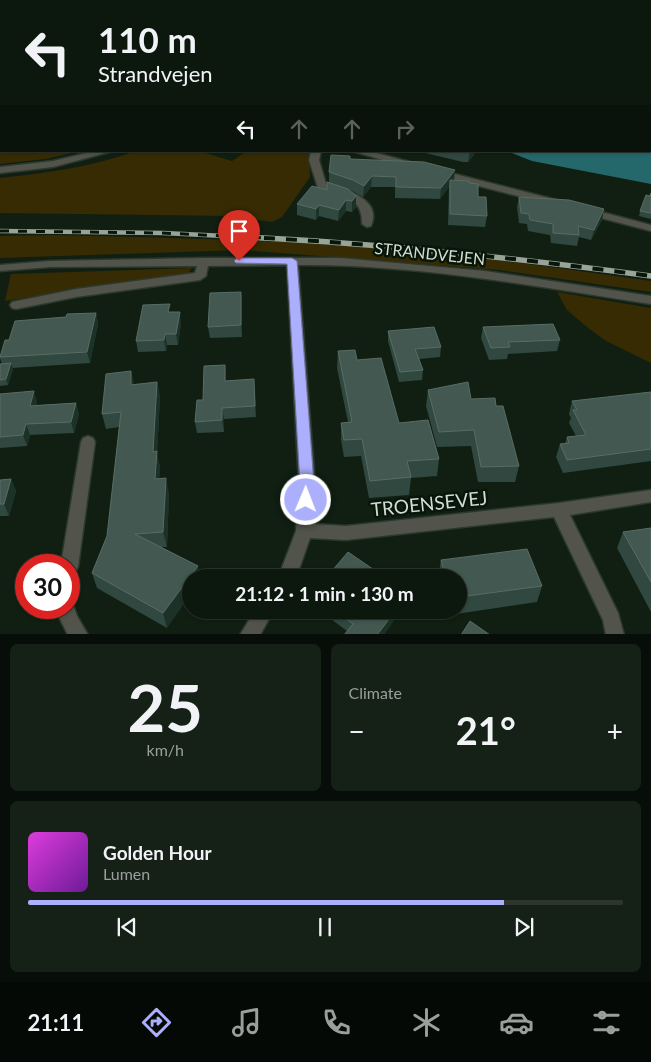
<!DOCTYPE html>
<meta charset="utf-8">
<style>
body{margin:0;font-family:Lato,sans-serif;background:#152017;color:#f1f3f6;height:100vh;display:flex;flex-direction:column;font-size:19px;white-space:nowrap}
*{box-sizing:border-box;margin:0}
p{font-size:16px;color:#9a9f9e}
.icon{flex:none;width:28px;height:28px;fill:none;stroke:currentColor;stroke-width:2;stroke-linecap:round;stroke-linejoin:round}
.map{position:relative;height:634px;overflow:hidden}
.drawer{display:flex;flex-direction:column;gap:10px;padding:10px;background:#070d08;flex:1}
.drawer>*{flex:none}
.top-card{position:absolute;left:0px;top:0px;width:651px;height:152px;box-shadow:0 1px 4px #0004,0 0 0 1px #2c362e;background:#0c170e;color:#f1f3f6;overflow:hidden}
.speed{position:absolute;left:15px;top:554px;display:flex;gap:10px;font-size:25px;font-weight:700;text-align:center}
.speed>*{display:grid;place-content:center;width:65px;height:65px;border-radius:50%;background:#0c170e;box-shadow:0 1px 4px #0004,0 0 0 1px #2c362e;line-height:1}
.speed .limit{border:8px solid #d22;background:#fff;color:#111}
.pin{position:absolute;display:grid;place-items:center;width:42px;height:42px;color:#fff;margin:-51px -21px;border-radius:50% 50% 50% 0;rotate:-45deg;box-shadow:0 0 5px #0007}
.pin .icon{rotate:45deg}
.me{position:absolute;width:55px;margin:-28px;rotate:1deg;stroke-linejoin:round;filter:drop-shadow(0 0 4px #0008)}
.turn{display:flex;align-items:center;gap:18px;height:105px;padding:0 15px;font-size:22px}
.turn .icon{width:65px;height:65px;stroke-width:2.5}
.turn b{display:block;font-size:35px;line-height:42px}
.lanes{display:flex;align-items:center;height:48px;padding:0 15px;background:#0003;justify-content:center;gap:25px;direction:ltr}
.lanes .off{opacity:.35}
.big{font-size:38px;font-weight:700;line-height:1.1}
.drawer .card{flex:1;display:flex;flex-direction:column;justify-content:center;gap:8px;min-width:0;padding:0 18px;border-radius:8px;background:#152017}
.drawer .dial{align-items:center;gap:0}
.dial b{font-size:65px;line-height:1}
.song{display:flex;align-items:center;gap:15px}
.cover{width:60px;height:60px;border-radius:8px;background:linear-gradient(135deg,hsl(300 70% 55%),hsl(280 70% 35%))}
.played{height:5px;border-radius:2px;background:linear-gradient(90deg,#acaffb 80%,#2c362e 80%)}
.keys{display:flex;justify-content:space-around;direction:ltr}
.heat{display:flex;justify-content:space-between;align-items:center;font-size:28px;direction:ltr}
.drawer .tiles{flex:1;display:grid;gap:10px;grid-template-columns:1fr 1fr}
.card:last-child{grid-column:span 2}
.trip{position:absolute;left:182px;top:569px;width:285px;height:50px;border-radius:25px;background:#0c170e;box-shadow:0 1px 4px #0004,0 0 0 1px #2c362e;font-weight:700;line-height:50px;text-align:center}
.tabs{display:flex;height:80px;justify-content:space-around;align-items:center;background:#050906;color:#9a9f9e}
.tabs .icon{width:35px;height:35px}
.tabs .on{color:#acaffb}
.tabs b{font-size:22px;color:#f1f3f6}
.map>svg:first-child{display:block}
</style>
<div class="map">
<svg width="651" height="635" viewBox="0 0 651 635">
<rect width="100%" height="100%" fill="#101f12"/>
<g fill="#362b03">
<polygon points="0,4 1,151 81,151 46,159 0,164"/>
<path d="M 136,151 L 199,151 L 232,161 L 247,151 L 309,151 L 310,177 L 282,217 L 272,222 L 230,216 L 0,213 L 0,178 C 46,173 92,167 136,151 Z"/>
<path d="M 53,235 C 161,238 270,239 377,248 C 469,255 560,268 651,281 L 651,292 L 500,270 L 242,250 L 0,258 L 0,236 Z"/>
<polygon points="192,268 188,273 5,301 11,274"/>
<polygon points="557,292 651,308 651,363 606,341 587,327 567,310"/>
</g>
<polygon fill="#24686c" points="273,0 651,0 651,184 532,161 507,151 650,151 650,1"/>
<g fill="none" stroke-linecap="round" stroke-linejoin="round">
<g stroke="#2b392d" stroke-width="3">
<g id="minor">
<polygon points="0,0 11,0 0,3"/>
<polygon points="95,151 113,151 53,167 0,173 0,167 53,161"/>
<path d="M 311,151 L 321,151 L 319,160 L 326,184 C 345,189 383,199 371,226 L 367,227 L 362,224 C 363,196 340,194 318,188 L 309,160 Z"/>
<polygon points="352,151 369,151 410,162 412,164 407,167"/>
<polygon points="439,170 557,200 558,202 553,205 436,175 436,171"/>
<polygon points="586,208 651,225 651,231 582,213 581,211 582,209"/>
<path d="M 204,258 L 341,258 L 485,271 L 651,296 L 651,304 C 534,286 416,264 298,265 L 315,484 L 313,524 L 346,526 L 559,503 L 651,490 L 651,502 L 570,515 L 618,613 L 624,635 L 606,635 L 603,620 L 554,517 L 346,540 L 310,538 L 296,578 L 278,578 L 296,531 L 299,484 L 287,265 L 208,266 L 206,276 L 200,280 L 76,297 L 16,309 L 12,308 L 10,305 L 12,302 L 76,289 L 195,273 L 197,266 L 50,267 L 0,271 L 0,265 L 50,261 Z"/>
<polygon points="88,436 93,438 95,442 78,567 75,572 69,575 69,565 61,565 81,442 83,438"/>
<polygon points="69,601 72,602 77,616 88,635 68,635 60,619 57,608 69,608"/>
<polygon points="255,610 274,610 260,635 240,635"/>
</g>
</g>
<use href="#minor" fill="#52544b" fill-rule="evenodd"/>
<g stroke="#99a499" stroke-width="4.5">
<polyline id="rail-far1" points="0,231 163,233 264,238"/>
</g>
<g stroke="#99a499" stroke-width="5.5">
<path id="rail" d="M 242,237 C 379,243 515,258 651,276"/>
</g>
<use href="#rail-far1" stroke="#071609" stroke-width="3" stroke-dasharray="9" stroke-linecap="butt"/>
<use href="#rail" stroke="#071609" stroke-width="4" stroke-dasharray="11" stroke-linecap="butt"/>
</g>
<g fill="#304840">
<polygon points="163,0 235,0 234,1 165,1"/>
<polygon points="417,151 477,151 468,162 463,162"/>
<polygon points="350,159 469,183 478,197 487,216 485,227 448,225 449,187 440,199 395,198 395,187 371,187 363,197 352,191 348,189 356,207 352,212 346,211 338,221 319,216 316,220 297,215 297,204 327,190 329,182 329,172"/>
<polygon points="651,193 651,219 639,216 640,211"/>
<polygon points="519,197 602,220 591,240 579,237 577,246 551,243 550,235 528,231 527,224 519,223 517,207"/>
<polygon points="241,292 242,303 242,337 210,338 208,327"/>
<polygon points="171,312 181,323 178,345 167,345 166,351 138,352 136,341"/>
<polygon points="96,313 98,324 90,363 12,368 13,369 8,385 0,386 0,364 2,364 0,358 0,355 9,340 66,317"/>
<polygon points="483,327 560,340 557,351 508,354 507,359 489,360 481,338"/>
<polygon points="388,331 441,347 440,357 419,359 423,370 422,380 399,382 388,341"/>
<polygon points="338,351 357,360 399,423 439,459 437,476 411,478 409,495 369,498 361,456 344,457 341,440 341,423 348,422 337,368"/>
<polygon points="225,365 226,381 254,379 256,417 224,419 224,432 197,433 195,422 203,400"/>
<polygon points="157,382 160,397 157,454 160,467 159,479 169,493 167,547 160,547 167,628 97,588 92,573 107,536 119,427 106,429 102,414 134,384"/>
<polygon points="428,390 471,399 496,406 519,466 515,482 478,482 471,446 437,447 426,406"/>
<polygon points="651,392 651,461 563,473 556,457 560,444 565,444 567,437 576,436 569,423 571,418 569,414 572,401"/>
<polygon points="0,394 37,402 36,405 76,403 79,414 74,433 30,435 27,446 0,448"/>
<polygon points="11,479 16,491 9,516 0,516 0,480"/>
<polygon points="651,528 651,612 617,548 623,532"/>
<polygon points="441,560 542,586 537,602 449,615 447,610 459,610 459,578 438,578"/>
<polygon points="319,610 397,610 396,618 347,631"/>
</g>
<g fill="#1c3127">
<polygon points="470,151 477,151 468,162"/>
<polygon points="455,170 454,180 450,180 449,187 440,199 441,188"/>
<polygon points="372,176 371,187 363,197 364,186"/>
<polygon points="356,196 356,207 352,212 352,201"/>
<polygon points="346,200 346,211 338,221 339,210"/>
<polygon points="319,205 319,216 316,220 316,209"/>
<polygon points="604,209 602,220 591,240 594,230"/>
<polygon points="241,292 242,303 242,337 241,325"/>
<polygon points="180,312 181,323 178,345 176,334"/>
<polygon points="96,313 98,324 90,363 87,352"/>
<polygon points="165,334 167,345 166,351 164,340"/>
<polygon points="11,363 13,369 8,385 6,379"/>
<polygon points="225,365 226,376 226,392 225,381"/>
<polygon points="131,371 135,387 131,385"/>
<polygon points="254,379 255,391 256,417 255,406"/>
<polygon points="157,382 160,397 157,454 160,467 158,494 155,479 153,452"/>
<polygon points="34,391 37,402 34,416 30,406"/>
<polygon points="76,403 79,414 74,433 71,422"/>
<polygon points="222,408 224,419 224,432 222,420"/>
<polygon points="26,424 30,435 27,446 23,435"/>
<polygon points="166,478 169,493 167,547 163,532"/>
<polygon points="11,479 16,491 9,516 4,504"/>
<polygon points="198,566 200,578 191,578 191,594 167,628 163,613"/>
<polygon points="396,610 397,610 396,618 384,635 377,635"/>
</g>
<g fill="#425850" stroke="#586d64">
<polygon points="174,0 230,0 229,1 178,1"/>
<rect x="237" y="0" width="31" height="1"/>
<polygon points="331,155 350,156 350,159 424,162 455,170 441,188 396,187 396,177 372,176 364,186 353,180 329,172"/>
<polygon points="450,180 469,181 469,183 478,184 478,197 486,197 487,216 450,214"/>
<polygon points="327,182 348,189 356,196 352,201 346,200 339,210 319,205 316,209 297,204 312,186 327,190"/>
<polygon points="651,193 651,213 640,211 646,195 650,196"/>
<polygon points="519,197 569,200 604,209 594,230 578,226 579,235 553,233 553,224 530,220 529,214 521,213"/>
<polygon points="241,292 241,325 208,327 210,293"/>
<polygon points="170,304 168,312 180,312 176,334 165,334 164,340 136,341 143,305"/>
<polygon points="96,313 87,352 0,357 5,340 9,340 15,321 66,317 67,314"/>
<polygon points="553,324 560,340 508,342 510,347 491,348 483,327"/>
<polygon points="434,327 441,347 415,349 423,370 400,372 388,331"/>
<polygon points="355,350 357,360 381,358 399,423 428,420 439,459 407,461 411,477 370,481 362,439 344,440 341,423 352,422 338,351"/>
<polygon points="11,363 6,379 0,380 0,364"/>
<polygon points="225,365 225,381 254,379 255,406 222,408 222,420 195,422 197,400 203,400 204,366"/>
<polygon points="131,371 131,385 157,382 153,452 157,451 155,479 166,478 163,532 135,534 198,566 163,613 92,573 107,536 121,412 102,414 106,374"/>
<polygon points="468,382 471,399 495,398 496,406 503,406 519,466 481,467 474,430 439,432 428,390"/>
<polygon points="34,391 30,406 76,403 71,422 26,424 23,435 0,437 0,394"/>
<polygon points="651,392 651,449 567,460 560,444 569,443 567,437 586,435 573,410 577,410 572,401"/>
<polygon points="11,479 4,504 0,504 0,480"/>
<polygon points="651,528 651,582 623,532"/>
<polygon points="527,549 542,586 459,597 459,578 446,578 441,560"/>
<polygon points="348,552 380,574 377,578 326,578"/>
<polygon points="334,610 396,610 377,635 344,635 353,624"/>
<polygon points="470,621 490,635 461,635"/>
</g>
<polygon fill="#acaffb" stroke="#7072a3" points="239,258 292,258 297,261 314,484 311,504 306,506 301,504 299,500 300,484 287,264 236,263 234,261 236,259"/>
<g text-anchor="middle" dominant-baseline="central" stroke-width="5" stroke-linejoin="round" paint-order="stroke">
<g font-size="16" fill="#d2dcd2" stroke="#071609">
<text transform="translate(430 253) rotate(6)">STRANDVEJEN</text>
</g>
<g font-size="19" fill="#d2dcd2" stroke="#071609">
<text transform="translate(429 503) rotate(-6)">TROENSEVEJ</text>
</g>
</g>
</svg>
<div class="speed"><div class="limit">30</div></div>
<div class="pin" style="left:239px;top:261px;background:#d93025"><svg class="icon" aria-label="arrive" viewBox="0 0 24 24"><path d="M6 21V4h12l-3 4 3 4H6"/></svg></div>
<svg class="me" style="left:306px;top:500px" viewBox="-20 -20 40 40"><circle r="17" fill="#acaffb" stroke="#fff" stroke-width="3"/><path d="M0-11L8 9 0 5-8 9z" fill="#fff"/></svg>
<div class="trip">21:12 · 1 min · 130 m</div>
<div class="top-card">
<div class="turn"><svg class="icon" aria-label="left" viewBox="0 0 24 24"><path d="M17 20v-9H6M10 6l-5 5 5 5"/></svg><div><b>110 m</b>Strandvejen</div></div>
<div class="lanes"><svg class="icon" aria-label="left" viewBox="0 0 24 24"><path d="M17 20v-9H6M10 6l-5 5 5 5"/></svg><svg class="icon off" aria-label="ahead" viewBox="0 0 24 24"><path d="M12 20V5M6 11l6-6 6 6"/></svg><svg class="icon off" aria-label="ahead" viewBox="0 0 24 24"><path d="M12 20V5M6 11l6-6 6 6"/></svg><svg class="icon off" aria-label="right" viewBox="0 0 24 24"><path d="M7 20v-9h11M14 6l5 5-5 5"/></svg></div>
</div>
</div>
<section class="drawer">
<div class="tiles">
<div class="card dial"><b>25</b><p>km/h</p></div>
<div class="card"><p>Climate</p>
<div class="heat"><a>−</a><b class="big">21°</b><a>+</a></div>
</div>
<div class="card">
<div class="song"><i class="cover"></i><div><b>Golden Hour</b><p>Lumen</p></div></div>
<div class="played"></div>
<div class="keys"><svg class="icon" aria-label="previous" viewBox="0 0 24 24"><path d="M18 5L8 12l10 7zM5 5v14"/></svg><svg class="icon" aria-label="pause" viewBox="0 0 24 24"><path d="M8 5v14M16 5v14"/></svg><svg class="icon" aria-label="next" viewBox="0 0 24 24"><path d="M6 5l10 7-10 7zM19 5v14"/></svg></div>
</div>
</div>
</section>
<nav class="tabs">
<b>21:11</b>
<svg class="icon on" aria-label="directions" viewBox="0 0 24 24"><path d="M12 3l9 9-9 9-9-9zM9 14v-3h6M13 9l2 2-2 2"/></svg>
<svg class="icon" aria-label="music" viewBox="0 0 24 24"><path d="M9 18V5l10-2v13"/><circle cx="6" cy="18" r="3"/><circle cx="16" cy="16" r="3"/></svg>
<svg class="icon" aria-label="phone" viewBox="0 0 24 24"><path d="M5 4h4l2 5-3 2q2 4 5 5l2-3 5 2v4C11 20 4 13 5 4z"/></svg>
<svg class="icon" aria-label="climate" viewBox="0 0 24 24"><path d="M12 3v18M4 7l16 10M4 17L20 7"/></svg>
<svg class="icon" aria-label="car" viewBox="0 0 24 24"><path d="M5 17H2v-5l4-1 3-4h7l3 4 3 1v5h-3M9 17h6M6 11h13"/><circle cx="7" cy="17" r="2"/><circle cx="17" cy="17" r="2"/></svg>
<svg class="icon" aria-label="filters" viewBox="0 0 24 24"><path d="M4 7h16M4 17h16"/><circle cx="9" cy="7" r="2"/><circle cx="15" cy="17" r="2"/></svg>
</nav>
